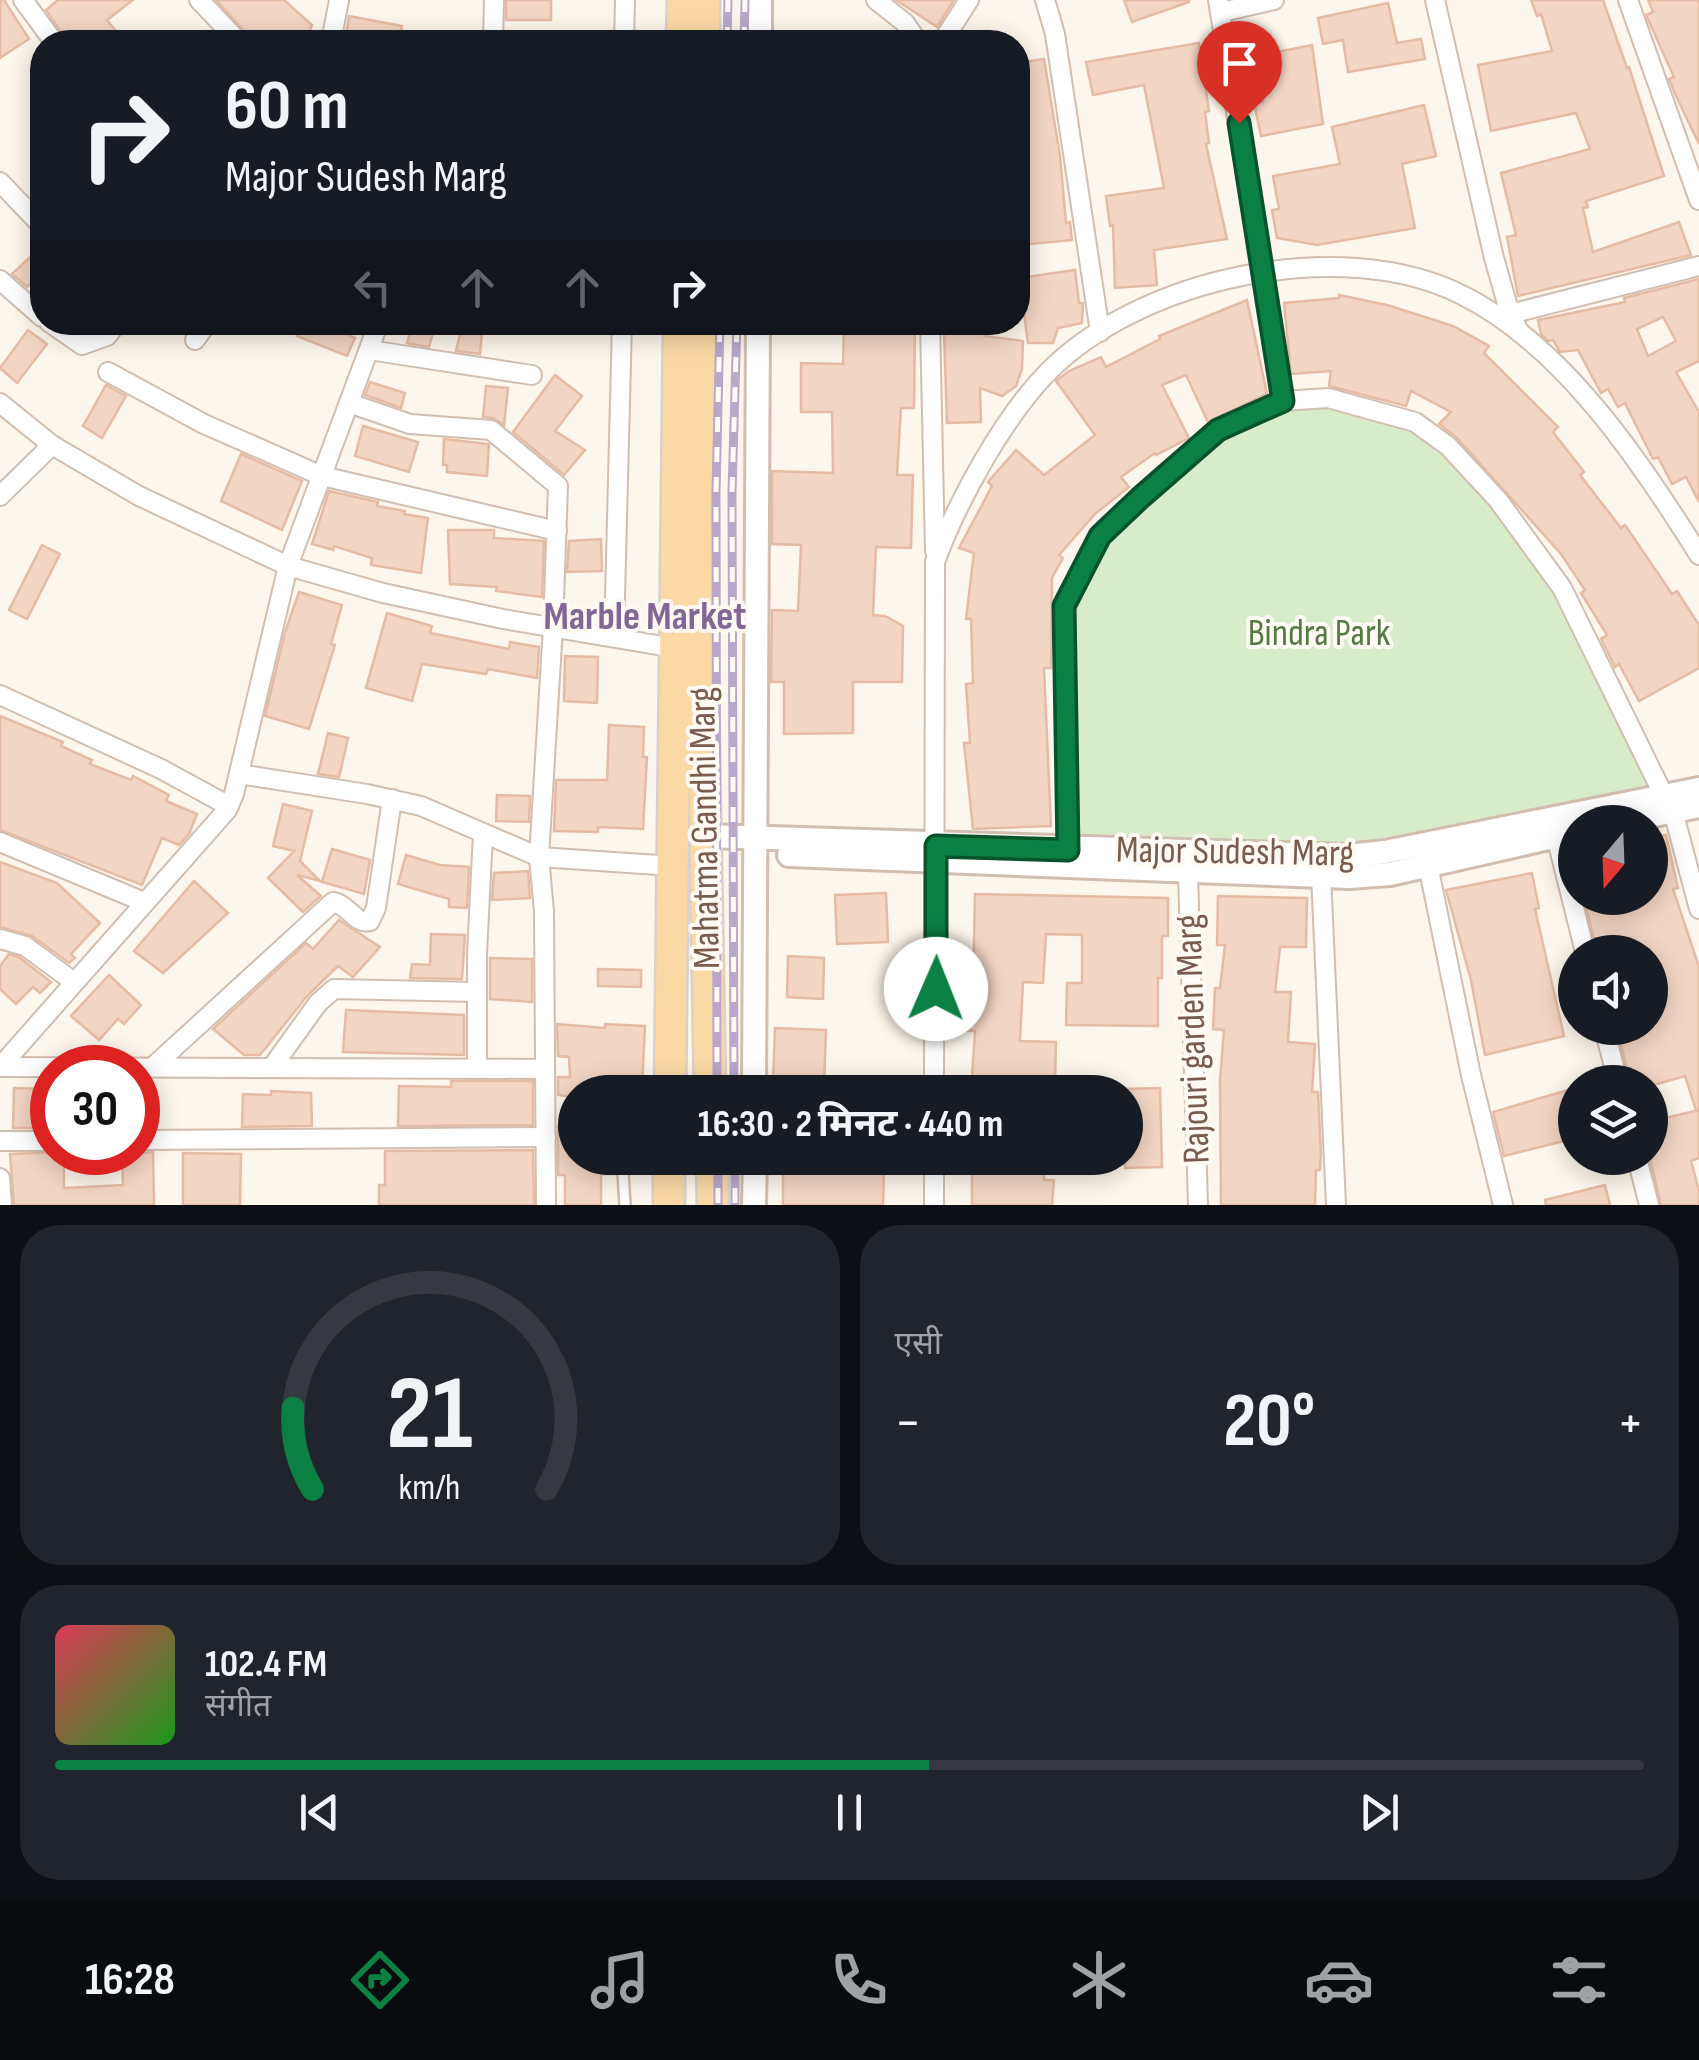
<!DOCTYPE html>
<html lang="hi">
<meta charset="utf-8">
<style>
body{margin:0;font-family:"Sofia Sans Condensed","Noto Sans Devanagari",sans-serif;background:#20242c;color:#f1f3f6;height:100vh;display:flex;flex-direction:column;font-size:38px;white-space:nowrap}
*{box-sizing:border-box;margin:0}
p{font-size:32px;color:#9ea1a6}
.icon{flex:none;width:55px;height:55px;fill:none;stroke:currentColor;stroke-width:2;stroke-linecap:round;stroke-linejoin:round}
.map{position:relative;height:1205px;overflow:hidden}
.side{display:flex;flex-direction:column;gap:20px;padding:20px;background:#0d0f14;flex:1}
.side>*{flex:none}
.banner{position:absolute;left:30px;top:30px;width:1000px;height:305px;border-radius:40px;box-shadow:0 5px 25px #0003;background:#171b24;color:#f1f3f6;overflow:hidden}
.needle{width:65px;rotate:199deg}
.fabs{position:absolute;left:1558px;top:805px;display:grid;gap:20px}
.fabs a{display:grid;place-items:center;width:110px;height:110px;border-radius:50%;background:#171b24;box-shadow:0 5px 25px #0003;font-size:50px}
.speed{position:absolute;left:30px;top:1045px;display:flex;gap:20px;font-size:50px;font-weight:700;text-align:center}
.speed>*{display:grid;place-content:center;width:130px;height:130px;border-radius:50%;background:#171b24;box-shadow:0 5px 25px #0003;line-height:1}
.speed .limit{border:15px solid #d22;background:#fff;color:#111}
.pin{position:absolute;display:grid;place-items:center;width:85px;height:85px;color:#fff;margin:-102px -42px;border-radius:50% 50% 50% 0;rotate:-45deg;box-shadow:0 0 10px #0007}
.pin .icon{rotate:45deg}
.me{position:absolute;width:110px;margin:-55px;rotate:1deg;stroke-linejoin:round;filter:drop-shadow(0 0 8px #0008)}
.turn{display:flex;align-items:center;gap:35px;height:210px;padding:0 30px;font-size:45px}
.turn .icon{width:130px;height:130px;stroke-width:2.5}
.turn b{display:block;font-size:70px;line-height:85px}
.lanes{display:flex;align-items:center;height:95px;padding:0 30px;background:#0003;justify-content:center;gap:50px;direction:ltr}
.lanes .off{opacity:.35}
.big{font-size:75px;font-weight:700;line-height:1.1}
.side .widget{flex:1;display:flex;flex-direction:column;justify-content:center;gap:15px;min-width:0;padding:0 35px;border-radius:40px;background:#20242c}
.side .dial{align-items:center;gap:0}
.dial svg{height:260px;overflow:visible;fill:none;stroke:#363941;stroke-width:7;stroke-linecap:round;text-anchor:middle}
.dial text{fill:#f1f3f6;stroke:none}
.song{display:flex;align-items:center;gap:30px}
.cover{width:120px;height:120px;border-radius:15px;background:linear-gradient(135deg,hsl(350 70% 55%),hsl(120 70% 35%))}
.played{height:10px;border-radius:5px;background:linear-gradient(90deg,#0b8043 55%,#363941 55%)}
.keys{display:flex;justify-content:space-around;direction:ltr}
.heat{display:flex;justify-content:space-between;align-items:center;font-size:55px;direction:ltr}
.side .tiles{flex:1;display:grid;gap:20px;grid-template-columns:1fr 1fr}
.widget:last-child{grid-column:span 2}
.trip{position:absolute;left:558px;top:1075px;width:585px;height:100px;border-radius:50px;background:#171b24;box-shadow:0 5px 25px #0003;font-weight:700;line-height:100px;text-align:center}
.dock{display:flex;height:160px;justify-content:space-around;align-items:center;background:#090b0e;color:#9ea1a6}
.dock .icon{width:70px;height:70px}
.dock .active{color:#0b8043}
.dock b{font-size:45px;color:#f1f3f6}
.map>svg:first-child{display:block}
</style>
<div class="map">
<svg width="1699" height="1205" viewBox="0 0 1699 1205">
<rect width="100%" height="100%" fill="#fdf6ec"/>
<polygon fill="#d8ecc9" points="1328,398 1415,422 1448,446 1562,588 1664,796 1366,855 1069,850 1063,606 1100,536 1211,436 1283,401"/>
<g fill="#f3d5c3" stroke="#e6bba3" stroke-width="2.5" fill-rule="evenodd">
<polygon points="0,0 4,0 29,39 0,58"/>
<polygon points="58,0 133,0 107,20 125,42 68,42 46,10"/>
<polygon points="216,0 284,0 312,25 305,42 254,42"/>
<rect x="506" y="0" width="45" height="20"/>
<polygon points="896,0 954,0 937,27"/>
<polygon points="1124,0 1189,0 1189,2 1132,22"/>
<polygon points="1531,0 1603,0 1627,68 1629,67 1664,176 1586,201 1588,207 1583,208 1593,252 1679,222 1691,255 1518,296 1507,237 1516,235 1501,173 1590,149 1576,113 1491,131 1478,65 1552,51 1541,14 1537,16"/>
<polygon points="1648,0 1699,0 1699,144 1676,96 1669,79 1674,77 1646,15 1653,12"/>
<polygon points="1388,3 1397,43 1421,39 1425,59 1348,72 1343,40 1323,44 1318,18"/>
<polygon points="349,16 402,26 399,42 345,42"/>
<polygon points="1199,43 1209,111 1205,112 1209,143 1206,144 1227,239 1154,250 1157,285 1115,288 1113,225 1110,226 1106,196 1164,188 1144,85 1093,95 1086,62"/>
<polygon points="1312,45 1323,124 1261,136 1254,103 1263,102 1253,57"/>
<polygon points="1044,59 1060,156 1066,223 1070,222 1072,240 1019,245 1018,63"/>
<polygon points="1424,105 1436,156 1402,164 1415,228 1317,245 1277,238 1272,210 1279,209 1273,176 1340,164 1332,127"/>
<polygon points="42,246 42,272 27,287 12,274"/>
<polygon points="1075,270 1079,303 1083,303 1082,323 1058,328 1053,343 1028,343 1019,278"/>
<path d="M 1699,279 L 1699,361 L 1676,372 L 1699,412 L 1699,502 L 1686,477 L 1672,484 L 1658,457 L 1653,459 L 1625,403 L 1618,407 L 1608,389 L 1601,393 L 1578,350 L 1560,352 L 1553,340 L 1548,341 L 1541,334 L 1538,320 L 1625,302 L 1624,298 ZM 1663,317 L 1676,341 L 1648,356 L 1637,329 Z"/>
<polygon points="1339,295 1387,305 1453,326 1489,346 1484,353 1558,427 1553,432 1584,472 1580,475 1621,528 1625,525 1672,594 1677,591 1699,625 1699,668 1639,701 1619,664 1615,667 1601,639 1607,635 1581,593 1585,590 1561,554 1457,438 1439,424 1451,412 1411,391 1406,406 1329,386 1331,371 1291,374 1284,303 1339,298"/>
<polygon points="1247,300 1267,394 1208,422 1186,375 1162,385 1189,438 1156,455 1155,453 1121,477 1129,487 1096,513 1059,555 1063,558 1052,578 1051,668 1044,668 1051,826 973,829 964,743 970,743 966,684 973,683 971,619 966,619 974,553 959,548 992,486 988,482 1016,450 1044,475 1095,435 1056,381 1069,371 1101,357 1106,367 1160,339 1159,336"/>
<polygon points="303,322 318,322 355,338 347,356 297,336"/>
<polygon points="413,322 436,322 429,347 407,343"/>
<polygon points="463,322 483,322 480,354 456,351"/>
<polygon points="844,323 915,325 914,408 901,408 897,475 913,475 911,548 876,547 873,615 885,616 903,626 902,682 853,682 853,733 784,734 784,682 771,682 772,610 798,611 801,545 772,544 772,471 833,473 832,412 801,412 801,363 843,364"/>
<polygon points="28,330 47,344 17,383 0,368"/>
<polygon points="944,332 984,333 984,336 1023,341 1022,369 1016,386 1002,396 980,388 981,422 947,423"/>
<polygon points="555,375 582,396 555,431 585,450 564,475 513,432"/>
<polygon points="370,382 405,393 401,408 365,395"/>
<polygon points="106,385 126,396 102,438 83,426"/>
<polygon points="486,386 508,388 504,425 493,418 483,417"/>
<polygon points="363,426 418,442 409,472 355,456"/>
<polygon points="444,439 489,444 487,476 447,472 447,465 443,465"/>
<polygon points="241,454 302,481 282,530 221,501"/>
<polygon points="329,491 378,502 377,506 405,511 404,514 428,518 421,573 371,565 372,558 334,546 333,550 312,544"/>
<polygon points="448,530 494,530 494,538 544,541 542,597 496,591 497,587 450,584"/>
<polygon points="601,539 602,571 567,572 569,541"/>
<polygon points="42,545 60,554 27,619 9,610"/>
<polygon points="299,592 342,605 331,644 335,645 309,729 265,716 285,632"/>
<polygon points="387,613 432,626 430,633 509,649 510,642 539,647 537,678 488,669 486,674 422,664 412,701 366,688"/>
<polygon points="565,656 598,657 597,703 564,701"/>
<polygon points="0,716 63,742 61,746 92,760 90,764 131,780 133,776 169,795 166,801 197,814 189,834 179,845 162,838 142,885 0,830"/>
<polygon points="609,725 644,727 643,757 647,757 643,829 598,827 598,832 554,831 556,780 607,780"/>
<polygon points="328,733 348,738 339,777 318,774"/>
<polygon points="497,795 530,796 529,822 496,821"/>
<polygon points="283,804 312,811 300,861 320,881 297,875 321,896 303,912 268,878 294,851 273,846"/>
<polygon points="1666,835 1678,888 1673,889 1699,967 1699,1109 1696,1110 1685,1076 1650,1086 1650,1082 1630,1082 1617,1028 1650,1028 1650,949 1597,952 1584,898 1650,898 1650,839"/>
<polygon points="332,849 370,860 364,894 322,882"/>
<polygon points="406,855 440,865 469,867 467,908 449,907 449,899 398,884"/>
<polygon points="0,862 57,883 100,923 71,954 75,958 69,963 32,936 0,927"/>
<polygon points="528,871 530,898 492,900 494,873"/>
<polygon points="1532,873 1539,908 1535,909 1564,1036 1485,1055 1471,980 1446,890"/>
<polygon points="194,881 228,913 163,973 134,951"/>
<polygon points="886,893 888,942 837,944 835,895"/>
<polygon points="975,894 1168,898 1168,936 1162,936 1162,978 1158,978 1158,1026 1066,1025 1067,983 1082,983 1082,935 1046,934 1043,983 1023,982 1020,1041 1056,1042 1055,1081 1039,1080 1038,1092 971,1092 975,1031 959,1030 962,986 973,986"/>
<polygon points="1218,896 1307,898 1306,947 1280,947 1275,992 1291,992 1288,1042 1315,1044 1312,1092 1318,1092 1321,1153 1320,1170 1316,1170 1315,1205 1221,1205 1220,1080 1224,1030 1213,1029 1215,988 1220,988 1225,945 1217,945"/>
<polygon points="339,920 380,947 353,977 338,966 308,995 260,1055 244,1055 213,1029 306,943 313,949"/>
<polygon points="431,934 465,935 462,979 410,978 412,964 430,965"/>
<polygon points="9,954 19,957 51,982 40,993 33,987 16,1004 0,989 0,966"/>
<polygon points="788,956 824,958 823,999 787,997"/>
<polygon points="490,958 532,959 532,1002 490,999"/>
<polygon points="598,969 641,970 641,987 598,986"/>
<polygon points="109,975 141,1005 124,1024 118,1019 99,1040 71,1016"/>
<polygon points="346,1010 464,1015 464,1055 343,1052"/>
<polygon points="557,1024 605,1028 605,1024 645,1026 642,1088 596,1088 596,1092 575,1092 575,1097 558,1095 558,1077 570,1077 569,1057 558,1056"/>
<polygon points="775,1028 826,1030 824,1085 773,1083"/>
<polygon points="451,1081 533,1081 533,1125 398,1126 399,1086 451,1087"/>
<polygon points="138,1086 153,1086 153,1127 138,1128"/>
<polygon points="14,1088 44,1089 43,1128 13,1128"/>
<polygon points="1160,1088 1162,1167 1125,1168 1125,1089"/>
<polygon points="1575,1088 1572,1139 1504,1156 1493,1112"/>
<polygon points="271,1091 311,1093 312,1126 242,1127 243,1094 271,1095"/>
<polygon points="1650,1094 1654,1094 1661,1119 1699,1110 1699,1158 1691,1161 1699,1191 1699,1205 1661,1205 1650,1158"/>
<polygon points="558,1126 575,1127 575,1158 614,1158 615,1174 601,1174 601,1205 565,1205 565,1175 558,1175"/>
<polygon points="533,1150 534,1205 379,1205 379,1185 385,1185 385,1151"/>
<polygon points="64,1152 64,1188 123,1185 122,1155 153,1152 154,1205 14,1205 10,1154"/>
<polygon points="183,1153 241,1154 240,1205 183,1205"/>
<polygon points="960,1158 1045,1158 1044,1180 1054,1180 1052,1205 972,1205 972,1174 960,1173"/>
<polygon points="783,1164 884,1168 883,1205 783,1205"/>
<polygon points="1605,1185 1610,1205 1546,1205 1545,1200"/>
</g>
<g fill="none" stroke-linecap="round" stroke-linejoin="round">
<g stroke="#d1beb0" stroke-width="14">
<polyline id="service" points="622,1158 625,1205"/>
</g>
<g stroke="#d1beb0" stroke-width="22">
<g id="minor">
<polyline points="23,0 54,42"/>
<polyline points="199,0 239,42"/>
<polyline points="876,0 905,23 918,42"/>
<polyline points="1045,0 1055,34 1100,332"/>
<polyline points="1218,0 1283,401"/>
<polyline points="1435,0 1494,258 1510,314 1520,333"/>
<polyline points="1628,0 1699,200"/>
<polyline points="1222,12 1274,0"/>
<polyline points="331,42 339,0"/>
<polyline points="493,42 494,0"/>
<polyline points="624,42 625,0"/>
<polyline points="942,42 969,0"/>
<polyline points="0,182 42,226"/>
<polyline points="0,280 42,317"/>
<polyline points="1510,314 1699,266"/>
<polyline points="49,322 82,345 107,336 118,322"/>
<polyline points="930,322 935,551"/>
<polyline points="195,340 208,322"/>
<polyline points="369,350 532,375"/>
<polyline points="108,372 204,424 322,476 557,531"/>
<polyline points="0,403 52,445 139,496 288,566 383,593 503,619 675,648"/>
<polyline points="349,403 410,424 491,430 558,486 553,627 539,857 544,911 546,1205"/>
<polyline points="0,496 52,445"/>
<polyline points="614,637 622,322"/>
<polyline points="0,695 161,769 229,806"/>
<polyline points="239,774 367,794 421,806 539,857 673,866"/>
<polyline points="1673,811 1699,909"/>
<polyline points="1556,836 1585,952"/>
<polyline points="0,842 144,902"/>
<polyline points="1069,850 1063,606 1100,536 1160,479 1218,430 1283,401 1328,398 1415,422 1448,446 1498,500 1562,588 1664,796"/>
<polyline points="1428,865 1471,1075 1503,1205"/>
<polyline points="1188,873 1198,1205"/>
<polyline points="1321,875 1336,1205"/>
<polyline points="0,939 25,946 74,982"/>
<polyline points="1604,1028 1618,1082"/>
<path d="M 155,1065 L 333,902 C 348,904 355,925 370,921 L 376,908 L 392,799"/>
<polyline points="0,1067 227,810 234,794 288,566 379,322"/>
<polyline points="0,1067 544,1069"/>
<polyline points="272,1067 318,1003 334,989 477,992"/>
<polyline points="477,1069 477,954 483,833"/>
<path d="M 934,1092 L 935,562 C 957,502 1002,420 1046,374 C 1138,278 1342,234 1462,295 C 1563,345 1641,462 1699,555"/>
<polyline points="138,1140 546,1137"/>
<polyline points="0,1141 52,1141"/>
<polyline points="934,1158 934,1205"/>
<polyline points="1637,1158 1649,1205"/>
<polyline points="0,1178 2,1205"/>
</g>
</g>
<g stroke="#d1beb0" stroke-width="28">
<g id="tertiary">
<polyline points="760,42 760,0"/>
<polyline points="1619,822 1699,806"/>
<polyline points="705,836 1348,856 1385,852 1699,789"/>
<polyline points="789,855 1349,877 1390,874 1575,832"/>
<polyline points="754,1092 758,322"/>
<polyline points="754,1205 755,1158"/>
</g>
</g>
<g stroke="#dad1cd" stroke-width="35">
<g id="primary">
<polyline points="682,42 683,0"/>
<polyline points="704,42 704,0"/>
<polyline points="703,322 702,643 710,1092"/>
<polyline points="670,1092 679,322"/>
<polyline points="712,1158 713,1205"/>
<polyline points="669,1205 669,1158"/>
</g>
</g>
<use href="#service" stroke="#fff" stroke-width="9"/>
<use href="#minor" stroke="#fff" stroke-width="18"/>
<use href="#tertiary" stroke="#fff" stroke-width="22"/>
<use href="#primary" stroke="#fbd9a5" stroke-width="30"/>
<g stroke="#b9a8c9" stroke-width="9">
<g id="rail">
<polyline points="727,42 728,0"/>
<polyline points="744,42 745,0"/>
<polyline points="717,1092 716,492 720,322"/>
<polyline points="734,1092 732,492 737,322"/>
<polyline points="718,1158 718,1205"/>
<polyline points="735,1158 735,1205"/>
</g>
</g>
<use href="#rail" stroke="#fffaf3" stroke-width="5" stroke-dasharray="15" stroke-linecap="butt"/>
</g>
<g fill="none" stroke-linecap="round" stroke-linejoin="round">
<g stroke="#07532c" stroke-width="25">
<polyline id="route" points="936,989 936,846 1068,850 1064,606 1100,536 1140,498 1218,430 1283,401 1239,123"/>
</g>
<use href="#route" stroke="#0b8043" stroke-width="18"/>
</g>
<g text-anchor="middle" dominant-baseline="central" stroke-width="8" stroke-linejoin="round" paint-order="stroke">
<g font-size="38" fill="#537a41" stroke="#fffaf3">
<text x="1319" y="633">Bindra Park</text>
</g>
<g font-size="38" fill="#7a5c4d" stroke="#fffaf3">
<text transform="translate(705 828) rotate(-91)">Mahatma Gandhi Marg</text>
<text transform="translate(1235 852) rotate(1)">Major Sudesh Marg</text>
<text transform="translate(1193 1039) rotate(-92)">Rajouri garden Marg</text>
</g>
<g font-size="40" font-weight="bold" fill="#846695" stroke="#fffaf3">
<text x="645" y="617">Marble Market</text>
</g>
</g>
</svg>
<div class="fabs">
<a><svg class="needle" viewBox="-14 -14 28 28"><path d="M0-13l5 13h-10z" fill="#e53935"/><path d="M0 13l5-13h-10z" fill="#9ea1a6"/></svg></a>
<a><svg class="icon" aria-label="sound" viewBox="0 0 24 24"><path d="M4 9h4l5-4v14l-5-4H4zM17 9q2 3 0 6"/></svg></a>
<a><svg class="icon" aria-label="layers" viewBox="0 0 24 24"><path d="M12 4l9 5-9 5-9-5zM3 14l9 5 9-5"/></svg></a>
</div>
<div class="speed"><div class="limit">30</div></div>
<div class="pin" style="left:1239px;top:123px;background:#d93025"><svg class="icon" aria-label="arrive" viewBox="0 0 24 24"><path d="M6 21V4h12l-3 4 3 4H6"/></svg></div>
<svg class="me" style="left:936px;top:989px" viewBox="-20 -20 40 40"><circle r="19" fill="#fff"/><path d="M0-13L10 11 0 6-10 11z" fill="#0b8043"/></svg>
<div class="trip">16:30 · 2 मिनट · 440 m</div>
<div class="banner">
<div class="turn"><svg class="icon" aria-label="right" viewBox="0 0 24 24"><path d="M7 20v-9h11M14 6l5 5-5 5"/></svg><div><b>60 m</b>Major Sudesh Marg</div></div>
<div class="lanes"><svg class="icon off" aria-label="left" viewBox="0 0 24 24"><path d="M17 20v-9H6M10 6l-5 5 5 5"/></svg><svg class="icon off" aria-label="ahead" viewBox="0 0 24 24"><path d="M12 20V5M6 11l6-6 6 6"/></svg><svg class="icon off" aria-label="ahead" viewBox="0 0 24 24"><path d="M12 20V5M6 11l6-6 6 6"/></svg><svg class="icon" aria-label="right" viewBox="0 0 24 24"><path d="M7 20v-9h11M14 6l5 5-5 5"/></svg></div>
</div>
</div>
<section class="side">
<div class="tiles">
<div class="widget dial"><svg viewBox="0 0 100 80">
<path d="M14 69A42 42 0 1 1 86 69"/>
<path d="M14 69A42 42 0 0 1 8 44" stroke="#0b8043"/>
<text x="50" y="56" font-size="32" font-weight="700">21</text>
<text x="50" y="72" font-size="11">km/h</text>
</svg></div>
<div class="widget"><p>एसी</p>
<div class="heat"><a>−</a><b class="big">20°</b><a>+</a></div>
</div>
<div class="widget">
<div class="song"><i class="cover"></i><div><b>102.4 FM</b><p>संगीत</p></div></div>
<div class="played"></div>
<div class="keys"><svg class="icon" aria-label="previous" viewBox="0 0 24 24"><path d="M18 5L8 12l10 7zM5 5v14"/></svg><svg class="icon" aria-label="pause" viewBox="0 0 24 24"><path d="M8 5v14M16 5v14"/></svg><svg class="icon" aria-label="next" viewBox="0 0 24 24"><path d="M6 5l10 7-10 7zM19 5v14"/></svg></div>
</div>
</div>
</section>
<nav class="dock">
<b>16:28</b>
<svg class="icon active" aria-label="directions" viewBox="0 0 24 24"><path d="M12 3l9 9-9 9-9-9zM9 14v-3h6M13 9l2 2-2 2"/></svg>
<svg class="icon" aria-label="music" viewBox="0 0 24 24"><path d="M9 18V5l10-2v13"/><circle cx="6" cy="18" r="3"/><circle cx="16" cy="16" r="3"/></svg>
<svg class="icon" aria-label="phone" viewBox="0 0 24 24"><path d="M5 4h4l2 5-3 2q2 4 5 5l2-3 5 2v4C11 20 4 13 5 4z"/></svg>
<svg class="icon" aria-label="climate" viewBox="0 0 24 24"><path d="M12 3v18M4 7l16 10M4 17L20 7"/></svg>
<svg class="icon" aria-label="car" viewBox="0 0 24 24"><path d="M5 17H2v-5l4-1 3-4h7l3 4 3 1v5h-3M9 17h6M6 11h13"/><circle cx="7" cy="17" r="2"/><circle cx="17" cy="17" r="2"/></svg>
<svg class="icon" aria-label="filters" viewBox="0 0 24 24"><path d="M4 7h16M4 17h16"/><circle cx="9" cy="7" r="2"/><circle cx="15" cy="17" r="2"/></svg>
</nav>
